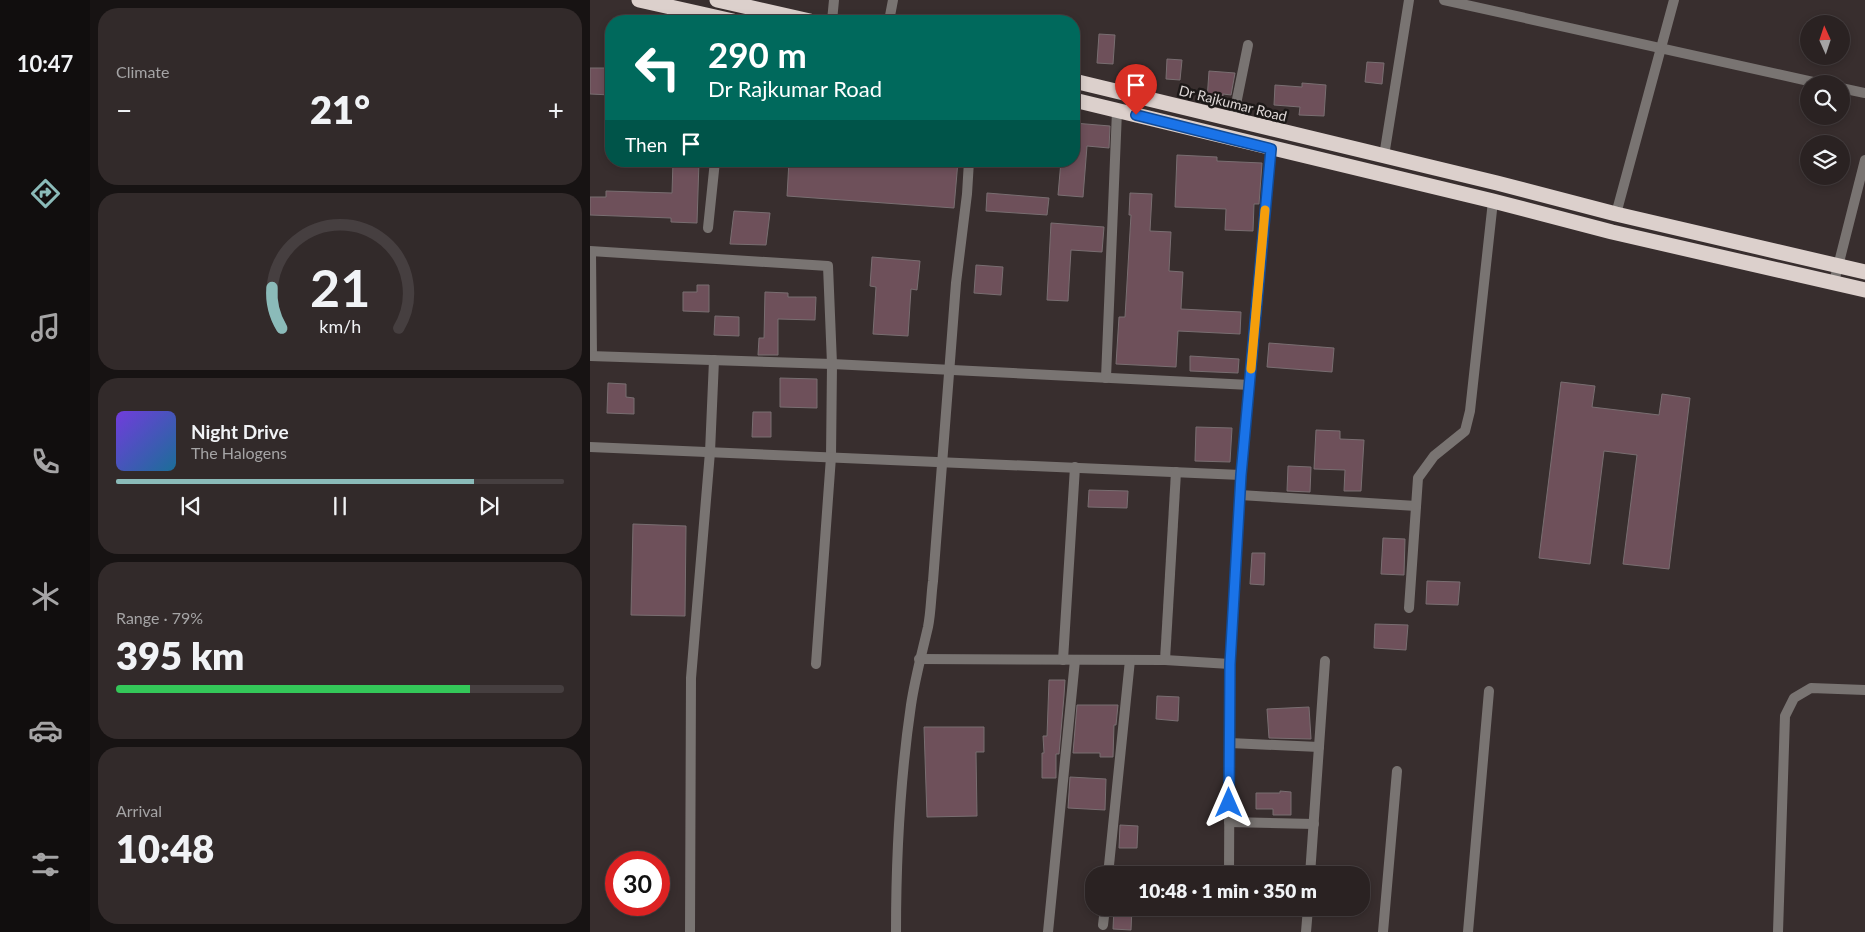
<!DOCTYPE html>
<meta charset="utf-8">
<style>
body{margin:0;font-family:Lato,sans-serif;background:#322a2a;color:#f1f3f6;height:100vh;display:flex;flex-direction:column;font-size:19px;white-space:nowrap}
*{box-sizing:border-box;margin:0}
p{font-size:16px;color:#a5a4a5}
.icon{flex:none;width:28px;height:28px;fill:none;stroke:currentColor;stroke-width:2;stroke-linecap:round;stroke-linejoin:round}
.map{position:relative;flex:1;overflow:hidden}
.drawer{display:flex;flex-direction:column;gap:8px;padding:8px;background:#171313;width:500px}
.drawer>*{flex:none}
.hud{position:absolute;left:15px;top:15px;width:475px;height:152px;border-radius:20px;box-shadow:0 2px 8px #0003,0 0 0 1px #463f40;background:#00695c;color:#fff;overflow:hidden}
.needle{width:32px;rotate:357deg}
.fabs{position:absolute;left:1210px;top:15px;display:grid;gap:10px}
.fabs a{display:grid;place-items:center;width:50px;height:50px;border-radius:50%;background:#2a2222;box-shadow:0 2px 8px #0003,0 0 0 1px #463f40;font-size:25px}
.speed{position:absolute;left:15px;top:851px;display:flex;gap:10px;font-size:25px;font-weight:700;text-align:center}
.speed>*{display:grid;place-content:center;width:65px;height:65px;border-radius:50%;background:#2a2222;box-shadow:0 2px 8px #0003,0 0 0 1px #463f40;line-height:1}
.speed .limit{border:8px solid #d22;background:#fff;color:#111}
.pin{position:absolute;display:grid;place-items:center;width:42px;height:42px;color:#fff;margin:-51px -21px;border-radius:50% 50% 50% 0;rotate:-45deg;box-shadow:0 0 5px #0007}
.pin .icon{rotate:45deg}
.me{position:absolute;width:55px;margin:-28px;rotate:0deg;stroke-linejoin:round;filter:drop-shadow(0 0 4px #0008)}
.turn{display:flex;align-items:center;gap:18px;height:105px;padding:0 20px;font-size:22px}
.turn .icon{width:65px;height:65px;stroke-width:2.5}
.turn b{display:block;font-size:35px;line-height:42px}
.then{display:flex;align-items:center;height:48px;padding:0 20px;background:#0003;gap:10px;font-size:19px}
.big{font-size:38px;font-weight:800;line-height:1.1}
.drawer .card{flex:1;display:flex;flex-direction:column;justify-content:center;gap:8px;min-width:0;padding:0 18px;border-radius:20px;background:#322a2a}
.drawer .dial{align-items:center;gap:0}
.dial svg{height:130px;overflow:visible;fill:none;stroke:#463f40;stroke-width:7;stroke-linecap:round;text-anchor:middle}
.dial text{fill:#f1f3f6;stroke:none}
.song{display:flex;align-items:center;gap:15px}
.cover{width:60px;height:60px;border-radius:8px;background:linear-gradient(135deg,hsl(260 70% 55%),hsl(200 70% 35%))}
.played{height:5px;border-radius:2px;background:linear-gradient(90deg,#8bbbb9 80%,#463f40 80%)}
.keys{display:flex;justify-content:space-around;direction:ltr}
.heat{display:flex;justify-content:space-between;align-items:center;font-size:28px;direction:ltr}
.charge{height:8px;border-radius:4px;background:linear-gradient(90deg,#34c759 79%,#463f40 0)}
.trip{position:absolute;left:495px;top:866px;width:285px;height:50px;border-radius:20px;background:#2a2222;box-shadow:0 2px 8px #0003,0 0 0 1px #463f40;font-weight:800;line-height:50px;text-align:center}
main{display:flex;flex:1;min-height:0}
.tab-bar{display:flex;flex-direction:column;width:90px;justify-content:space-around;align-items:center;background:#110e0e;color:#a5a4a5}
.tab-bar .icon{width:35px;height:35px}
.tab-bar .on{color:#8bbbb9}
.tab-bar b{font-size:22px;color:#f1f3f6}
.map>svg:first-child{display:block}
</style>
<main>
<nav class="tab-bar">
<b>10:47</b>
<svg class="icon on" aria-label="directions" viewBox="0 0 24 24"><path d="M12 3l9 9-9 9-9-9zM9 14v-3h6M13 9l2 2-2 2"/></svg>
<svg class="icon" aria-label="music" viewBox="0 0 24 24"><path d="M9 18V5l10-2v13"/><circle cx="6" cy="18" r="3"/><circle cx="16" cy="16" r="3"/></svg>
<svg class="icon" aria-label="phone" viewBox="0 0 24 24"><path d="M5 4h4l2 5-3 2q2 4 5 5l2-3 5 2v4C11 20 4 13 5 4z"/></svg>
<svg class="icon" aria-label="climate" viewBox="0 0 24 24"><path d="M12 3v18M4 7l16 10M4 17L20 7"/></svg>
<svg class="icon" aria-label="car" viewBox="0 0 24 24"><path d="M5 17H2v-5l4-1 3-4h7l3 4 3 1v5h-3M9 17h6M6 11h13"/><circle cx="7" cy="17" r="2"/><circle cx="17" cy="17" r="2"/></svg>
<svg class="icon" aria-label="filters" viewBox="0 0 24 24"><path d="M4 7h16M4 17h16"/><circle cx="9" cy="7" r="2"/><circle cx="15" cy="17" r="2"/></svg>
</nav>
<section class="drawer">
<div class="card"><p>Climate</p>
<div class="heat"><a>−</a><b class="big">21°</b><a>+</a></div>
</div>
<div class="card dial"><svg viewBox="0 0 100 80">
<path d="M14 69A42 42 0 1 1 86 69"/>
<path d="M14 69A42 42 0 0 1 8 44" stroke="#8bbbb9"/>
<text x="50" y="56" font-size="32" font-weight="700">21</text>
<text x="50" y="72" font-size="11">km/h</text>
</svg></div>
<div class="card">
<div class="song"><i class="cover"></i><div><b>Night Drive</b><p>The Halogens</p></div></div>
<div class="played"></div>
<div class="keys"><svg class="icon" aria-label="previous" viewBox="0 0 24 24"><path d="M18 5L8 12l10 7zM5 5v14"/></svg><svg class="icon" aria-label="pause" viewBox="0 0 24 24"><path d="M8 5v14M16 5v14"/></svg><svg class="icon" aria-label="next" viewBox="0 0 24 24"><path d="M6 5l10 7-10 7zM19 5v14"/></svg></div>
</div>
<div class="card"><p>Range · 79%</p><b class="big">395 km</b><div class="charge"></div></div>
<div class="card"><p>Arrival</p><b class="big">10:48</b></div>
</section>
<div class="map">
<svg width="1275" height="932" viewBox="0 0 1275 932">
<rect width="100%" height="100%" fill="#382e2e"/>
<g fill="#6e505a" stroke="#796e71">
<polygon points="509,34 525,35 523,64 507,63"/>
<polygon points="577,59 592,60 590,80 576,79"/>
<polygon points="777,62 794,63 792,84 775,82"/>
<polygon points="0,68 21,68 21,95 0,94"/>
<polygon points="619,71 645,73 641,95 633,94 633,101 617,100"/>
<polygon points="712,83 736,85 734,116 709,115 710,107 684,105 685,85 712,87"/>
<polygon points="484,123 520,126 519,148 497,146 493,197 468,195 471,161 484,161"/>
<polygon points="587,155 627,157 627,161 672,163 669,204 664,204 663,231 635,230 636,209 585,207"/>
<polygon points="83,161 109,161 107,223 81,222 81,218 0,215 0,197 16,197 16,191 82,193"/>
<polygon points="199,161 222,161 298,167 299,161 368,161 364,208 197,196"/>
<polygon points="397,193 459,198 457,215 396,211"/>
<polygon points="540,193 562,194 560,231 581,232 579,271 593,272 591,309 651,312 650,334 588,331 586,367 526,364 529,317 535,317 541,215 539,215"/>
<polygon points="144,211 180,213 176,245 140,244"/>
<polygon points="461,223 514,227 512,252 481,250 478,301 457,300"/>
<polygon points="282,257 330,261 327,290 321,289 318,336 283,334 286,287 280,286"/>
<polygon points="386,265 413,267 411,295 384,293"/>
<polygon points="107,285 119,285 119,312 93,311 93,292 107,292"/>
<polygon points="175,292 198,293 198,297 226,297 225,320 188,319 188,355 168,355 169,338 174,338"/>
<polygon points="125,316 149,317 149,336 124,335"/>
<polygon points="679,343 744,348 742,372 677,367"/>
<polygon points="600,356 649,359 648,373 600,371"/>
<polygon points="190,378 227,379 227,408 190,407"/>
<polygon points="971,382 1005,386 1002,407 1069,415 1072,394 1100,398 1079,569 1033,564 1047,455 1014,451 1000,564 949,558"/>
<polygon points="18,383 36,384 36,397 44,398 44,414 17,413"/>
<polygon points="163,412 181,412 181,437 162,437"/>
<polygon points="606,427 642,428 640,462 605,461"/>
<polygon points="726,430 750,431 750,439 774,440 771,491 754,491 755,470 724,469"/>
<polygon points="698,466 721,467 720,492 697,491"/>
<polygon points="499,490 538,491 537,508 498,507"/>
<polygon points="43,524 96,526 95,616 41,615"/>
<polygon points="793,538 815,539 814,575 791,574"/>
<polygon points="662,553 675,553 674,585 660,584"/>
<polygon points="837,581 870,582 868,605 836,604"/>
<polygon points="785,624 818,625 816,650 784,648"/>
<polygon points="459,680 475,680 474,696 469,754 466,754 466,778 452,778 452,753 454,753 453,736 457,736"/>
<polygon points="567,696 589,697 588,721 566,719"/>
<polygon points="487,705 528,705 526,725 524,725 523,757 510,757 510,753 483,753"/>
<polygon points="719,707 721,739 679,738 677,709"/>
<polygon points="334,727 394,727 394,752 386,752 387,816 337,817"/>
<polygon points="480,777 516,779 515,810 478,808"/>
<polygon points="690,791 701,792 701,815 683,815 683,809 666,809 666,793 690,793"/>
<polygon points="530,825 548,826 547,848 529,848"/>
<polygon points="524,908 542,908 541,930 523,929"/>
</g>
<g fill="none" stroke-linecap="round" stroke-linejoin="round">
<g stroke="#797472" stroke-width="10">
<polyline points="854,0 1232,84"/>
<polyline points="242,21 244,0"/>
<polyline points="299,21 303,0"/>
<polyline points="1251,88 1275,93"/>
<polyline points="643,119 658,45"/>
<polyline points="794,156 819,0"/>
<polyline points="1026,214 1084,0"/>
<polyline points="118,228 125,161"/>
<polyline points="0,251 238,266 242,364 241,457 226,664"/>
<polyline points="1,252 2,356"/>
<polyline points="1244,282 1275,160"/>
<polyline points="0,356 242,364 660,385"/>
<polyline points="516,378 527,111"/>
<polyline points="0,447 651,475"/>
<polyline points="650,495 826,506"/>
<polyline points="819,608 828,478 844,456 875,431 880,411 903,201"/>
<polyline points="329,659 575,660 640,664"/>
<polyline points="473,660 485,467"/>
<polyline points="575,660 586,472"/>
<polyline points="640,743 729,747"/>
<polyline points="639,822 724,824"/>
<polyline points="518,875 540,660"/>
<polyline points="639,875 640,664 651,475 681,149"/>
<polyline points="720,875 735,661"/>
<polyline points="513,925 515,908"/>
<polyline points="100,932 101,678 120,452 124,360"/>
<path d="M 306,932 C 306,856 310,780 321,705 C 325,678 332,653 338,627 C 341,612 341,596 343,581 L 366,283 L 377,194 L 379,161"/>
<polyline points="458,932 485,660"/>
<polyline points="716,932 718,908"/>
<polyline points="793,932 807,771"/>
<polyline points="878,932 899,691"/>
<polyline points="1188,932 1195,716 1204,698 1221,688 1275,690"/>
</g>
<g stroke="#dcd0cc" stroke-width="15">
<polyline points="49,0 143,21"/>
<polyline points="127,0 220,21"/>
<polyline points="484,81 907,183 1026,214 1275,272"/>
<polyline points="484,100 903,201 1022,232 1275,290"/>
</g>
</g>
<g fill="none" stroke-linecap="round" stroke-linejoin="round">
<g stroke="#114b97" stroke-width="12">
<polyline id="route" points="546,115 681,149 651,475 640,664 639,803"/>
</g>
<use href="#route" stroke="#1a73e8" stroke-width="9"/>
<polyline stroke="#f59e0b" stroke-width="9" points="661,369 675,210"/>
</g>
<g text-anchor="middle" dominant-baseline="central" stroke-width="5" stroke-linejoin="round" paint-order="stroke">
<g font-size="14" fill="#ded7d6" stroke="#1c1817">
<text transform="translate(643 103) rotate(14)">Dr Rajkumar Road</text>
</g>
</g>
</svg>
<div class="fabs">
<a><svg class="needle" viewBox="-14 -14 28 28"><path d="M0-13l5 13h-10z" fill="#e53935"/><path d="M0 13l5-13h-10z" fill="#a5a4a5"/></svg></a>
<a><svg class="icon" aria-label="search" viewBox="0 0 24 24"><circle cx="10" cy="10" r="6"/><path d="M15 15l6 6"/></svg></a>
<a><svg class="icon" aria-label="layers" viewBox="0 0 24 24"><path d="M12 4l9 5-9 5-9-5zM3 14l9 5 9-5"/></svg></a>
</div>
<div class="speed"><div class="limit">30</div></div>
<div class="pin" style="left:546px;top:115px;background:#d93025"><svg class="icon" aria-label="arrive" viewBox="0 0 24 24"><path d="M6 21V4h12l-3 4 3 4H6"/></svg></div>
<svg class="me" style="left:639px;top:803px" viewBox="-20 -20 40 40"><path d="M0-17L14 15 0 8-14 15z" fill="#1a73e8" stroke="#fff" stroke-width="4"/></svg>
<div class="trip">10:48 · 1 min · 350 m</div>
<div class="hud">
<div class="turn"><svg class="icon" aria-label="left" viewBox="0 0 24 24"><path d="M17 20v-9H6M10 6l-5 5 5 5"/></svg><div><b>290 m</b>Dr Rajkumar Road</div></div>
<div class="then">Then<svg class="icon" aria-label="arrive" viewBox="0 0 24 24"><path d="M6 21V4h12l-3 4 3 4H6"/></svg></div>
</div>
</div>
</main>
